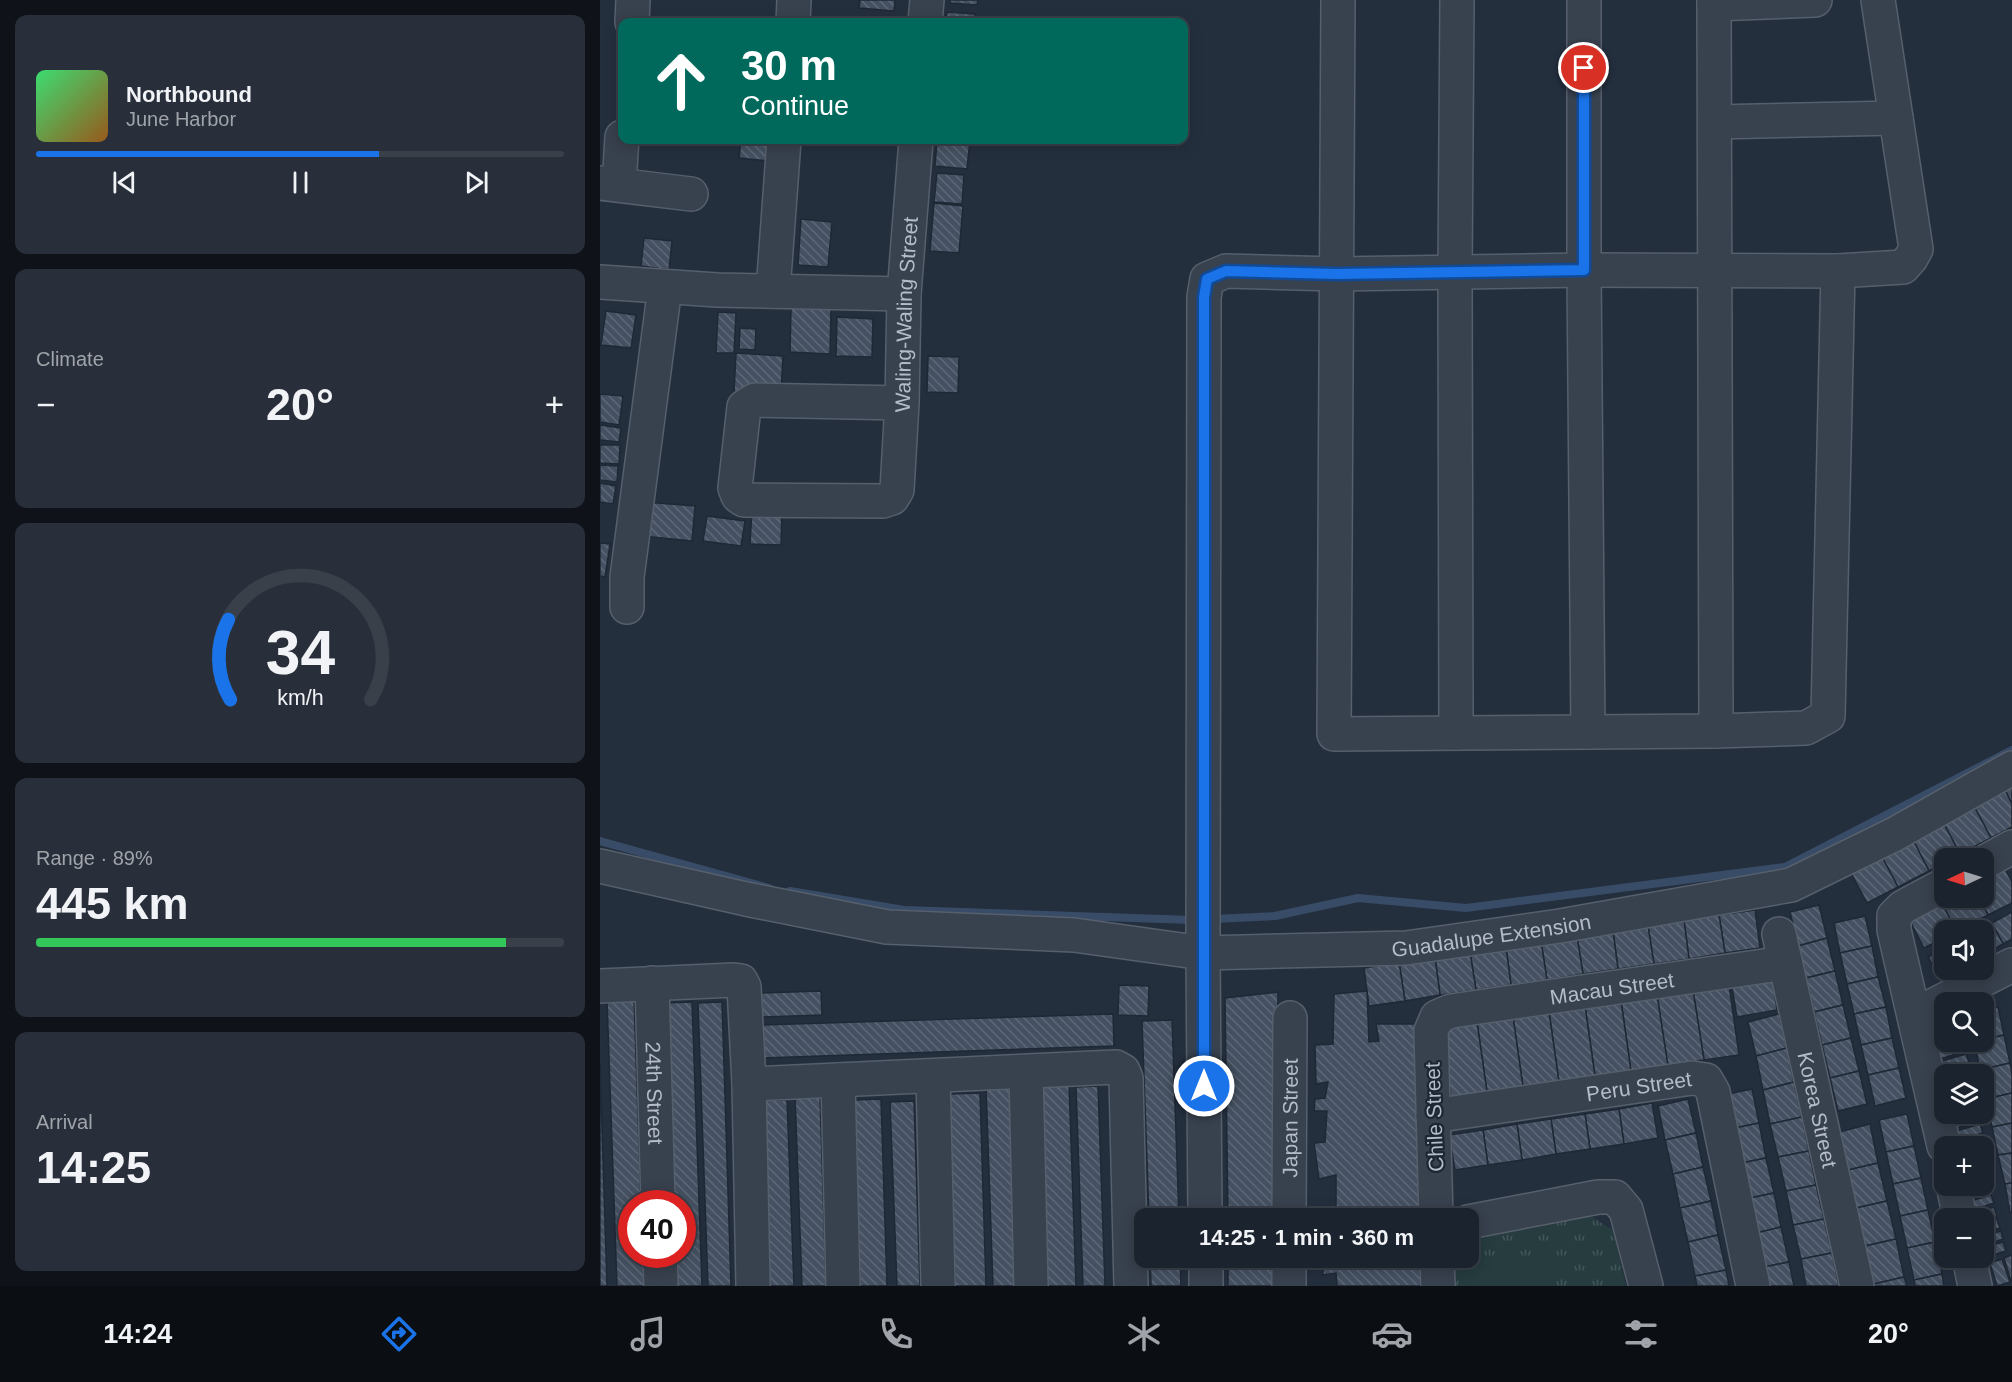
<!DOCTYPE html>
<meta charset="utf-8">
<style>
body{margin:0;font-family:Helvetica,sans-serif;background:#282f3a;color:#f1f3f6;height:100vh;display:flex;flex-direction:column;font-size:22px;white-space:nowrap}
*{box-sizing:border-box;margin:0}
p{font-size:20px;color:#a0a4aa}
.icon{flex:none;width:33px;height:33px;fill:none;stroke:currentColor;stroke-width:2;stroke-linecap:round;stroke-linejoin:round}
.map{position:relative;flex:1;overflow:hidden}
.side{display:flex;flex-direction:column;gap:15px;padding:15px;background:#0f1319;width:600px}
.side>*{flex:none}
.banner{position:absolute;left:18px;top:18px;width:570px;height:126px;border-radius:12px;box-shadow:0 3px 15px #0003,0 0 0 2px #39404a;background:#00695c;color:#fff;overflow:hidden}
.needle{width:39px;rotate:266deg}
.controls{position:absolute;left:1334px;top:848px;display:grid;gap:12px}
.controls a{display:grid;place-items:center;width:60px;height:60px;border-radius:12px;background:#1b232e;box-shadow:0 3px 15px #0003,0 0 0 2px #39404a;font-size:30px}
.speed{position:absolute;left:18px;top:1190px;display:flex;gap:12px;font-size:30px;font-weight:700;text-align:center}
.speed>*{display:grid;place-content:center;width:78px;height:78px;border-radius:50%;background:#1b232e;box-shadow:0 3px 15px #0003,0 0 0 2px #39404a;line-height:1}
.speed .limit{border:9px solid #d22;background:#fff;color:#111}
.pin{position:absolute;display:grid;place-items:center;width:51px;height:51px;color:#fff;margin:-26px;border:3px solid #fff;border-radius:50%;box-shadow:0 2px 6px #0007}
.me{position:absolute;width:66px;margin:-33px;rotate:0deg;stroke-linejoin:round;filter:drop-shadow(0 0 4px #0008)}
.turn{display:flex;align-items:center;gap:21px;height:126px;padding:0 24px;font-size:27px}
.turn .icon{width:78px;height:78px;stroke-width:2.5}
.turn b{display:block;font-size:42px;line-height:51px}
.big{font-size:45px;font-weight:600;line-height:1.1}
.side .tile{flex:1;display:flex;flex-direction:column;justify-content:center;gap:9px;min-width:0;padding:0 21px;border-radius:12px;background:#282f3a}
.side .dial{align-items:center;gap:0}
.dial svg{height:156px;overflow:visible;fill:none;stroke:#39404a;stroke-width:7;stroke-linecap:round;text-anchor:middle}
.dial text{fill:#f1f3f6;stroke:none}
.song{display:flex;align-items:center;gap:18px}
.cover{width:72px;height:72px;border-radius:9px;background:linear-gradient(135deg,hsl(140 70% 55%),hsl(30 70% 35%))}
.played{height:6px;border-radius:3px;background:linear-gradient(90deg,#1a73e8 65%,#39404a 65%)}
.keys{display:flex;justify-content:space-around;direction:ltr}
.heat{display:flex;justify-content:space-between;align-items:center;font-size:33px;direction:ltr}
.charge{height:9px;border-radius:4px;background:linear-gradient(90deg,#34c759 89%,#39404a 0)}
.trip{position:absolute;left:534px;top:1208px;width:345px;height:60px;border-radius:12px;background:#1b232e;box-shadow:0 3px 15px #0003,0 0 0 2px #39404a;font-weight:600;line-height:60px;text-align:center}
.tabs{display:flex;height:96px;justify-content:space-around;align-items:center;background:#0b0e12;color:#a0a4aa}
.tabs .icon{width:42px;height:42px}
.tabs .selected{color:#1a73e8}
.tabs b{font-size:27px;color:#f1f3f6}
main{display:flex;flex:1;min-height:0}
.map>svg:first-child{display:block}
</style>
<main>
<section class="side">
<div class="tile">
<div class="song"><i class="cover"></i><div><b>Northbound</b><p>June Harbor</p></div></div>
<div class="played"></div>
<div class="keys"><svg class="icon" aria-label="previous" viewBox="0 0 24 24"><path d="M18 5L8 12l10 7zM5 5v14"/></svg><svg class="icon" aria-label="pause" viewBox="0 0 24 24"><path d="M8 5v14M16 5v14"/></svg><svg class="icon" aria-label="next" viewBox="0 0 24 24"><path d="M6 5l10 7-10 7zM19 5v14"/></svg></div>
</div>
<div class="tile"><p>Climate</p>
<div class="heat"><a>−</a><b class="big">20°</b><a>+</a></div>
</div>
<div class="tile dial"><svg viewBox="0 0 100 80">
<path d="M14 69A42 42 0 1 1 86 69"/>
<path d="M14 69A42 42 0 0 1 13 28" stroke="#1a73e8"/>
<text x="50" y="56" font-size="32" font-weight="700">34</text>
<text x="50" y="72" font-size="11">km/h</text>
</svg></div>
<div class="tile"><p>Range · 89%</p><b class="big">445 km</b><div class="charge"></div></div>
<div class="tile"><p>Arrival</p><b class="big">14:25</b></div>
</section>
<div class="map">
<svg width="1412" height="1286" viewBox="0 0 1412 1286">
<defs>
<pattern id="park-tufts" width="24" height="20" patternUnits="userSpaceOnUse" patternTransform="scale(1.5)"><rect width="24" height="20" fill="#263c3f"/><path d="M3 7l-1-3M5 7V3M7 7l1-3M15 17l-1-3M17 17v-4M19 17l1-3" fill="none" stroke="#435659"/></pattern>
<pattern id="building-back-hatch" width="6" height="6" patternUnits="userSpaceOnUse" patternTransform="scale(1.5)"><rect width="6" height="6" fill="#455162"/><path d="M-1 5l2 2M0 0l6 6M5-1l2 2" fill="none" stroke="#5d6877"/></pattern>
</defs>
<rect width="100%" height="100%" fill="#242f3e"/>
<polygon fill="url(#park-tufts)" points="984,1212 1013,1230 1026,1286 851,1286 849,1257 868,1257 869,1229"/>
<polygon fill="#263c3f" points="950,1259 953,1286 863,1286 861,1267"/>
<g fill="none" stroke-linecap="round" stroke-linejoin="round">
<g stroke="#394c67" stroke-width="8">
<polyline points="0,841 169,888"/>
<polyline points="190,891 304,910 592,920"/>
<polyline points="613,919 675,916 758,898 866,908 1185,867 1412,750"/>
</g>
</g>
<g fill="url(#building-back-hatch)" stroke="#1f2835" stroke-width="1.5">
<polygon points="260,0 295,0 294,11 259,8"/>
<polygon points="350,0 378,0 377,5 350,3"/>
<polygon points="347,12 375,14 375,22 346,22"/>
<polygon points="141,140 171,140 169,161 139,158"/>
<polygon points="337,140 370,140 367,169 335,166"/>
<polygon points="337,173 364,175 362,204 334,202"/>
<polygon points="334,203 363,206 359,253 330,251"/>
<polygon points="201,219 232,222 228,267 198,265"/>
<polygon points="44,238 72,241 69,270 41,266"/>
<polygon points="191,308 231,309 230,354 190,352"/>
<polygon points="6,311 36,315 31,348 1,345"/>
<polygon points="118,312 136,313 134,353 116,353"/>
<polygon points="237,317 273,319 272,357 236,356"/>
<polygon points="140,328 156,329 155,350 139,349"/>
<polygon points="136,353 183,356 181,394 134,392"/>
<polygon points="328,356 359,357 358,393 327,392"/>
<polygon points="0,394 23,396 19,425 0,422"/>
<polygon points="0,425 21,428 19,442 0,440"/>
<polygon points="0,445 20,445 19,464 0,463"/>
<polygon points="0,465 18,466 17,482 0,480"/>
<polygon points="0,483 16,486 13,504 0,502"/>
<polygon points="45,502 95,506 92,541 42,536"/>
<polygon points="152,510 182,511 181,545 150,544"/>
<polygon points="107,516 145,521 141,546 103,541"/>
<polygon points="0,543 10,544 5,577 0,576"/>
<polygon points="1412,786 1412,804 1405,790"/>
<polygon points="1405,790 1412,804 1412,827 1391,838 1374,806"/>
<polygon points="1374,806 1391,838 1360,854 1343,822"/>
<polygon points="1343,822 1360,854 1353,858 1344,858 1344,863 1329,871 1312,838"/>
<polygon points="1312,838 1329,871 1298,887 1281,855"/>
<polygon points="1281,855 1298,887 1267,903 1250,871"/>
<polygon points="1404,867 1412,882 1412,903 1388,915 1379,897 1383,897 1383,878"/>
<polygon points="1346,897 1379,897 1388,915 1360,930 1356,930 1340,900"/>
<polygon points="1340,900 1356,930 1344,930 1344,938 1324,948 1308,917"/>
<polygon points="1219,905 1227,938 1198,946 1190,912"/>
<polygon points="1155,910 1160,948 1125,953 1119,915"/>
<polygon points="1412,912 1412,939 1403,944 1392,923"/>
<polygon points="1119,915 1125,953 1089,959 1084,920"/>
<polygon points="1265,916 1272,946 1240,953 1234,923"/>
<polygon points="1084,920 1089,959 1054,964 1048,926"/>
<polygon points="1392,923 1403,944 1383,955 1383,930 1378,930"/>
<polygon points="1048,926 1054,964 1018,969 1013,931"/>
<polygon points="1013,931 1018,969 983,974 977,936"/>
<polygon points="977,936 983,974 947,980 941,941"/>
<polygon points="1227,938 1235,971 1206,978 1198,946"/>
<polygon points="941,941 947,980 911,985 906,947"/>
<polygon points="1272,946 1278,977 1247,984 1240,953"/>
<polygon points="906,947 911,985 876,990 870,952"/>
<polygon points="1344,948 1344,969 1357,969 1340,978 1328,957"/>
<polygon points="870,952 876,990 840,995 835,957"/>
<polygon points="835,957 840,995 805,1001 799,962"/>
<polygon points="799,962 805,1001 769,1006 764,968"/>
<polygon points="1235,971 1243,1005 1214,1012 1206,978"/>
<polygon points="1278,977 1286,1007 1254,1014 1247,984"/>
<polygon points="1173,981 1177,1010 1137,1017 1132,987"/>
<polygon points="519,985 549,986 548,1016 518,1015"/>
<polygon points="1129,985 1139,1055 1104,1060 1093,990"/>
<polygon points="1093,990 1104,1060 1068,1066 1057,995"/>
<polygon points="221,991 222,1015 162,1017 161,993"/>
<polygon points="767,991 769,1042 779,1041 776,1024 823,1024 828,1218 723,1218 723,1215 736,1214 736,1175 719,1179 714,1143 725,1142 727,1111 714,1111 715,1099 725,1098 728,1082 716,1084 715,1045 733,1044 734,994"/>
<polygon points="678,992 676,1218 628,1218 625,998"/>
<polygon points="1057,995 1068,1066 1031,1071 1021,1001"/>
<polygon points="34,999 41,1203 32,1203 32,1254 43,1254 44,1286 17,1286 7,1000"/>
<polygon points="1021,1001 1031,1071 995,1076 985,1006"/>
<polygon points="92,1002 102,1286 73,1286 72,1254 82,1254 82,1203 71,1203 64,1003"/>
<polygon points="122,1002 131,1286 108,1286 98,1003"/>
<polygon points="1243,1005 1251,1038 1222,1045 1214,1012"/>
<polygon points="985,1006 995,1076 959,1082 949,1012"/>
<polygon points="1286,1007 1292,1038 1261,1045 1254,1014"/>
<polygon points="1398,1007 1404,1035 1383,1040 1383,1010"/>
<polygon points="949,1012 959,1082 923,1087 913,1017"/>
<polygon points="513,1014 514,1046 162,1058 161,1025"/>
<polygon points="1179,1014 1187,1048 1156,1056 1148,1022"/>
<polygon points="913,1017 923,1087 887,1092 877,1022"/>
<polygon points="572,1020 579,1218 549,1218 542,1021"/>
<polygon points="877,1022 887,1092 851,1097 841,1027"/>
<polygon points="1344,1035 1344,1041 1357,1041 1338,1047 1335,1038"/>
<polygon points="1404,1035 1410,1063 1380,1070 1374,1041 1383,1041 1383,1040"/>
<polygon points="1251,1038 1259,1071 1230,1078 1222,1045"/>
<polygon points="1292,1038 1299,1068 1268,1075 1261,1045"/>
<polygon points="1364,1042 1366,1051 1340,1059 1337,1050"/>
<polygon points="1187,1048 1194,1082 1163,1090 1156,1056"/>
<polygon points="1366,1054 1369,1062 1342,1070 1339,1062"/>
<polygon points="0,1063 7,1286 0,1286"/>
<polygon points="1410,1063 1412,1074 1412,1093 1386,1099 1383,1074 1381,1074 1380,1070"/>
<polygon points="1369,1065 1371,1074 1342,1073"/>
<polygon points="1299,1068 1306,1098 1275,1106 1268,1075"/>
<polygon points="1259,1071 1267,1104 1238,1111 1230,1078"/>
<polygon points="1194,1082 1202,1117 1170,1124 1163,1090"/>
<polygon points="469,1083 476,1286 447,1286 440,1084"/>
<polygon points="413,1086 420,1286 393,1286 386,1087"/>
<polygon points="498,1086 505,1286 483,1286 476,1087"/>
<polygon points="1152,1089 1159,1123 1130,1129 1123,1095"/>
<polygon points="380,1093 386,1286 355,1286 349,1094"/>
<polygon points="1412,1093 1412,1123 1392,1127 1386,1099"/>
<polygon points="220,1095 226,1286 202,1286 195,1096"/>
<polygon points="281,1099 287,1286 260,1286 254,1100"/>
<polygon points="1088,1099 1096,1133 1065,1140 1058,1106"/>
<polygon points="160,1100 187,1100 194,1286 167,1286"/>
<polygon points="314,1101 320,1286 297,1286 290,1102"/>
<polygon points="1052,1103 1058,1138 1024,1144 1019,1109"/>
<polygon points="1019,1109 1024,1144 990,1149 985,1114"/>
<polygon points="1374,1113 1378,1113 1380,1121 1354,1129 1351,1120"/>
<polygon points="985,1114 990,1149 956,1154 951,1119"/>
<polygon points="1307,1114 1314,1146 1286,1152 1279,1120"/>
<polygon points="1202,1117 1209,1151 1178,1157 1170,1124"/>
<polygon points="951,1119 956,1154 922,1160 917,1124"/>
<polygon points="1159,1123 1166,1158 1137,1164 1130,1129"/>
<polygon points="1412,1123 1412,1153 1398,1155 1392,1127"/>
<polygon points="917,1124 922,1160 888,1165 883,1130"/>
<polygon points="1270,1124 1278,1163 1248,1170 1239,1132"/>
<polygon points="1380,1124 1383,1133 1356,1141 1353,1132"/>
<polygon points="883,1130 888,1165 855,1170 849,1135"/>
<polygon points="1096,1133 1103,1167 1073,1174 1065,1140"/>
<polygon points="1381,1135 1383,1144 1376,1146 1355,1146 1354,1143"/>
<polygon points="1314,1146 1321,1178 1293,1184 1286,1152"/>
<polygon points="1209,1151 1216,1185 1186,1191 1178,1157"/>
<polygon points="1412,1153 1412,1183 1405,1184 1398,1155"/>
<polygon points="1166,1158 1174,1193 1145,1199 1137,1164"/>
<polygon points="1278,1163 1287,1201 1256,1208 1248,1170"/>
<polygon points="1103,1167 1111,1201 1080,1208 1073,1174"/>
<polygon points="1321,1178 1328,1210 1300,1216 1293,1184"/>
<polygon points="1388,1182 1391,1191 1365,1199 1362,1190 1383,1185 1383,1183"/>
<polygon points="1412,1183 1412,1212 1410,1213 1405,1184"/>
<polygon points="1216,1185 1224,1219 1193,1225 1186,1191"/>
<polygon points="1174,1193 1181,1227 1152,1234 1145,1199"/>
<polygon points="1391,1195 1394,1203 1367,1212 1364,1203"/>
<polygon points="1111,1201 1118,1235 1088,1242 1080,1208"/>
<polygon points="1287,1201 1296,1239 1265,1246 1256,1208"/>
<polygon points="1394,1207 1397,1216 1383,1220 1383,1218 1369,1218 1368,1215"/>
<polygon points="1328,1210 1335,1242 1307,1248 1300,1216"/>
<polygon points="1224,1219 1232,1253 1201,1259 1193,1225"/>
<polygon points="1397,1219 1400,1228 1383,1233 1383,1223"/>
<polygon points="1181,1227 1189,1262 1159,1268 1152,1234"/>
<polygon points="1401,1231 1403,1239 1383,1246 1383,1236"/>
<polygon points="1118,1235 1126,1270 1095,1276 1088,1242"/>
<polygon points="1296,1239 1304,1277 1274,1284 1265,1246"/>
<polygon points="1335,1242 1342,1274 1314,1280 1307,1248"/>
<polygon points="1403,1242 1406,1251 1379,1259 1383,1257 1383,1248"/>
<polygon points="1232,1253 1239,1286 1206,1286 1201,1259"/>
<polygon points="1412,1255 1412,1281 1411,1281 1404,1258"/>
<polygon points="550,1257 580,1257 581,1286 551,1286"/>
<rect x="628" y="1257" width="48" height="29"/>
<polygon points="723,1257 829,1257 830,1286 737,1286 736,1273 723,1275"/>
<polygon points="1402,1259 1410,1282 1397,1286 1390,1263"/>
<polygon points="1189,1262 1194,1286 1163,1286 1159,1268"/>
<polygon points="1126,1270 1129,1286 1097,1286 1095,1276"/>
<polygon points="1342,1274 1344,1286 1315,1286 1314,1280"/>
<polygon points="1304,1277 1307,1286 1275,1286 1274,1284"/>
</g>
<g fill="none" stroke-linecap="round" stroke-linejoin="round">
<g stroke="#565f6c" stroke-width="36">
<g id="minor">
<polyline points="738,0 734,734 1116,731 1206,728 1228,716 1238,271"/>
<polyline points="984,0 984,270 988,732"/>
<polyline points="1114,0 1116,731"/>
<polyline points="1114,4 1215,0"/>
<polyline points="32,22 33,0"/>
<polyline points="193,22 194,0"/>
<polyline points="325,22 327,0"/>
<polyline points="1115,122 1296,118"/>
<polyline points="0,183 91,194"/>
<polyline points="19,185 22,137"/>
<polyline points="0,282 117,290 304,294"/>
<polyline points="173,291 184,140"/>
<path id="s1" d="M 302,403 L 155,400 L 144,407 L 135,488 L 138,496 L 144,500 L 283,501 L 292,498 L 297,490 L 302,403 L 304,294 L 316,140"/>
<polyline points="27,607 27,577 65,287"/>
<polyline points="856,733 855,273 857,0"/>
<polyline points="1383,863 1412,847"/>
<path id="s2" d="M 0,866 L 146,899 L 287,927 L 474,935 L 603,953 L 806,948 L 960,926 L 1191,885 L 1295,834 L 1412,768"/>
<polyline points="1344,885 1303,907 1294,916 1294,930 1344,1146"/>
<path id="s3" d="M 1179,934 L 1257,1286"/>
<path id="s4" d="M 52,983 L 58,1203"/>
<polyline points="0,986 134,980 141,981 144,987 149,1084 516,1067 523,1071 526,1078 531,1286"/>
<polyline points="1315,1015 1412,965"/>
<polyline points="426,1072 431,1286"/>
<polyline points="333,1076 338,1286"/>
<polyline points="238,1080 243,1286"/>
<polyline points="149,1084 153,1286"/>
<path id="s5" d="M 833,1116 L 1092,1078 L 1106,1080 L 1113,1092 L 1153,1286"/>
<polyline points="1353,1185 1360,1218"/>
<polyline points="605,1218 603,953 604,297 607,279 626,271 737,274 984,270 1238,271 1303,267 1311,258 1316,249 1278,0"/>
<path id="s6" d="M 689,1218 L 690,1018"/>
<path id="s7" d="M 836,1218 L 831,1031 L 837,1017 L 851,1011 L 1185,963"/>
<polyline points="868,1222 998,1197 1015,1197 1026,1210 1046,1286"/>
<polyline points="60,1254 61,1286"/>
<polyline points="606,1257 606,1286"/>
<polyline points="837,1257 838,1286"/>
<polyline points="1369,1257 1375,1286"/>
<polyline points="689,1286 689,1257"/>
</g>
</g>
<use href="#minor" stroke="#38414e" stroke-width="33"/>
</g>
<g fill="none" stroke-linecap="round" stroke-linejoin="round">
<g stroke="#114b97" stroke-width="15">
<polyline id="route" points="604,1086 604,297 607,279 626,271 737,274 984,270 984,68"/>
</g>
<use href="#route" stroke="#1a73e8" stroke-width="10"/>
</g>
<g text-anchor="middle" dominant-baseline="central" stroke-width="4.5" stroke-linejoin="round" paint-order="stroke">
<g font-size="21" fill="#b4bcc9" stroke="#1d2633">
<text stroke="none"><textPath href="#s1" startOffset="591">Waling-Waling Street</textPath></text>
<text stroke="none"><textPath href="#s2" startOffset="900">Guadalupe Extension</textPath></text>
<text stroke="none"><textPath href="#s7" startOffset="380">Macau Street</textPath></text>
<text stroke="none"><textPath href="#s5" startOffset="208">Peru Street</textPath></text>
<text stroke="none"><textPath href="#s4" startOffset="110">24th Street</textPath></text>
<text stroke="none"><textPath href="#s3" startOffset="180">Korea Street</textPath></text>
<text transform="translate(834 1117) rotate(-92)">Chile Street</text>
<text stroke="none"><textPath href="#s6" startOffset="100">Japan Street</textPath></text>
</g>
</g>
</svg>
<div class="controls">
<a><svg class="needle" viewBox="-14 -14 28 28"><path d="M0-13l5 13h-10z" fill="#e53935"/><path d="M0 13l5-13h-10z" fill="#a0a4aa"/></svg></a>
<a><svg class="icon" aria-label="sound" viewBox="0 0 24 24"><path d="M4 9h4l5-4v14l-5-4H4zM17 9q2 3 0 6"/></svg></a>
<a><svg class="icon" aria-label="search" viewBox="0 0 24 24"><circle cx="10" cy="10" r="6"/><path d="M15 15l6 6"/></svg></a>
<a><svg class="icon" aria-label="layers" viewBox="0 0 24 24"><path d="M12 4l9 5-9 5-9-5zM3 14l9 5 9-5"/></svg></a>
<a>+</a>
<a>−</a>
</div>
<div class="speed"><div class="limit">40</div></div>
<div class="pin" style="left:984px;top:68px;background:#d93025"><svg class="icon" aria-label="arrive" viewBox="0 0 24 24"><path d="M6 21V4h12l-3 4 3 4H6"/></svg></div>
<svg class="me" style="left:604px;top:1086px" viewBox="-20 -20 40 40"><circle r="17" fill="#1a73e8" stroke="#fff" stroke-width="3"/><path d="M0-11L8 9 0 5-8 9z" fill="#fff"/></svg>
<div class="trip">14:25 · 1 min · 360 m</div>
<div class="banner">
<div class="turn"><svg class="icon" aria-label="ahead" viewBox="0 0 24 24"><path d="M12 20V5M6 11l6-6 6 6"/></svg><div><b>30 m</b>Continue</div></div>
</div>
</div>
</main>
<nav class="tabs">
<b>14:24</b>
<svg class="icon selected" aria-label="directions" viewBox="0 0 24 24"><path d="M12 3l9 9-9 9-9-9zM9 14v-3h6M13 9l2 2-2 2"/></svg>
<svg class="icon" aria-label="music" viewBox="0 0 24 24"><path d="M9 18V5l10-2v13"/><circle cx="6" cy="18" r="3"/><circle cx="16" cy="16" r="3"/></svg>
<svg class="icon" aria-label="phone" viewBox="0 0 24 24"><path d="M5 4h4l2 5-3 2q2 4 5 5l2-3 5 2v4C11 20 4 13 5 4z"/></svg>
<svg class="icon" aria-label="climate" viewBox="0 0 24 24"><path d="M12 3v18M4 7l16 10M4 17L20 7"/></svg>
<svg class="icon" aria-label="car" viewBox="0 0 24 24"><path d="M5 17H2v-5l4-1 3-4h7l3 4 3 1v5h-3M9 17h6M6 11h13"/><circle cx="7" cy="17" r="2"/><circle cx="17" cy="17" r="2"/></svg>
<svg class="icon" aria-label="filters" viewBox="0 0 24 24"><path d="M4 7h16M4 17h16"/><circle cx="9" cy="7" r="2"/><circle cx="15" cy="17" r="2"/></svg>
<b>20°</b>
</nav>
